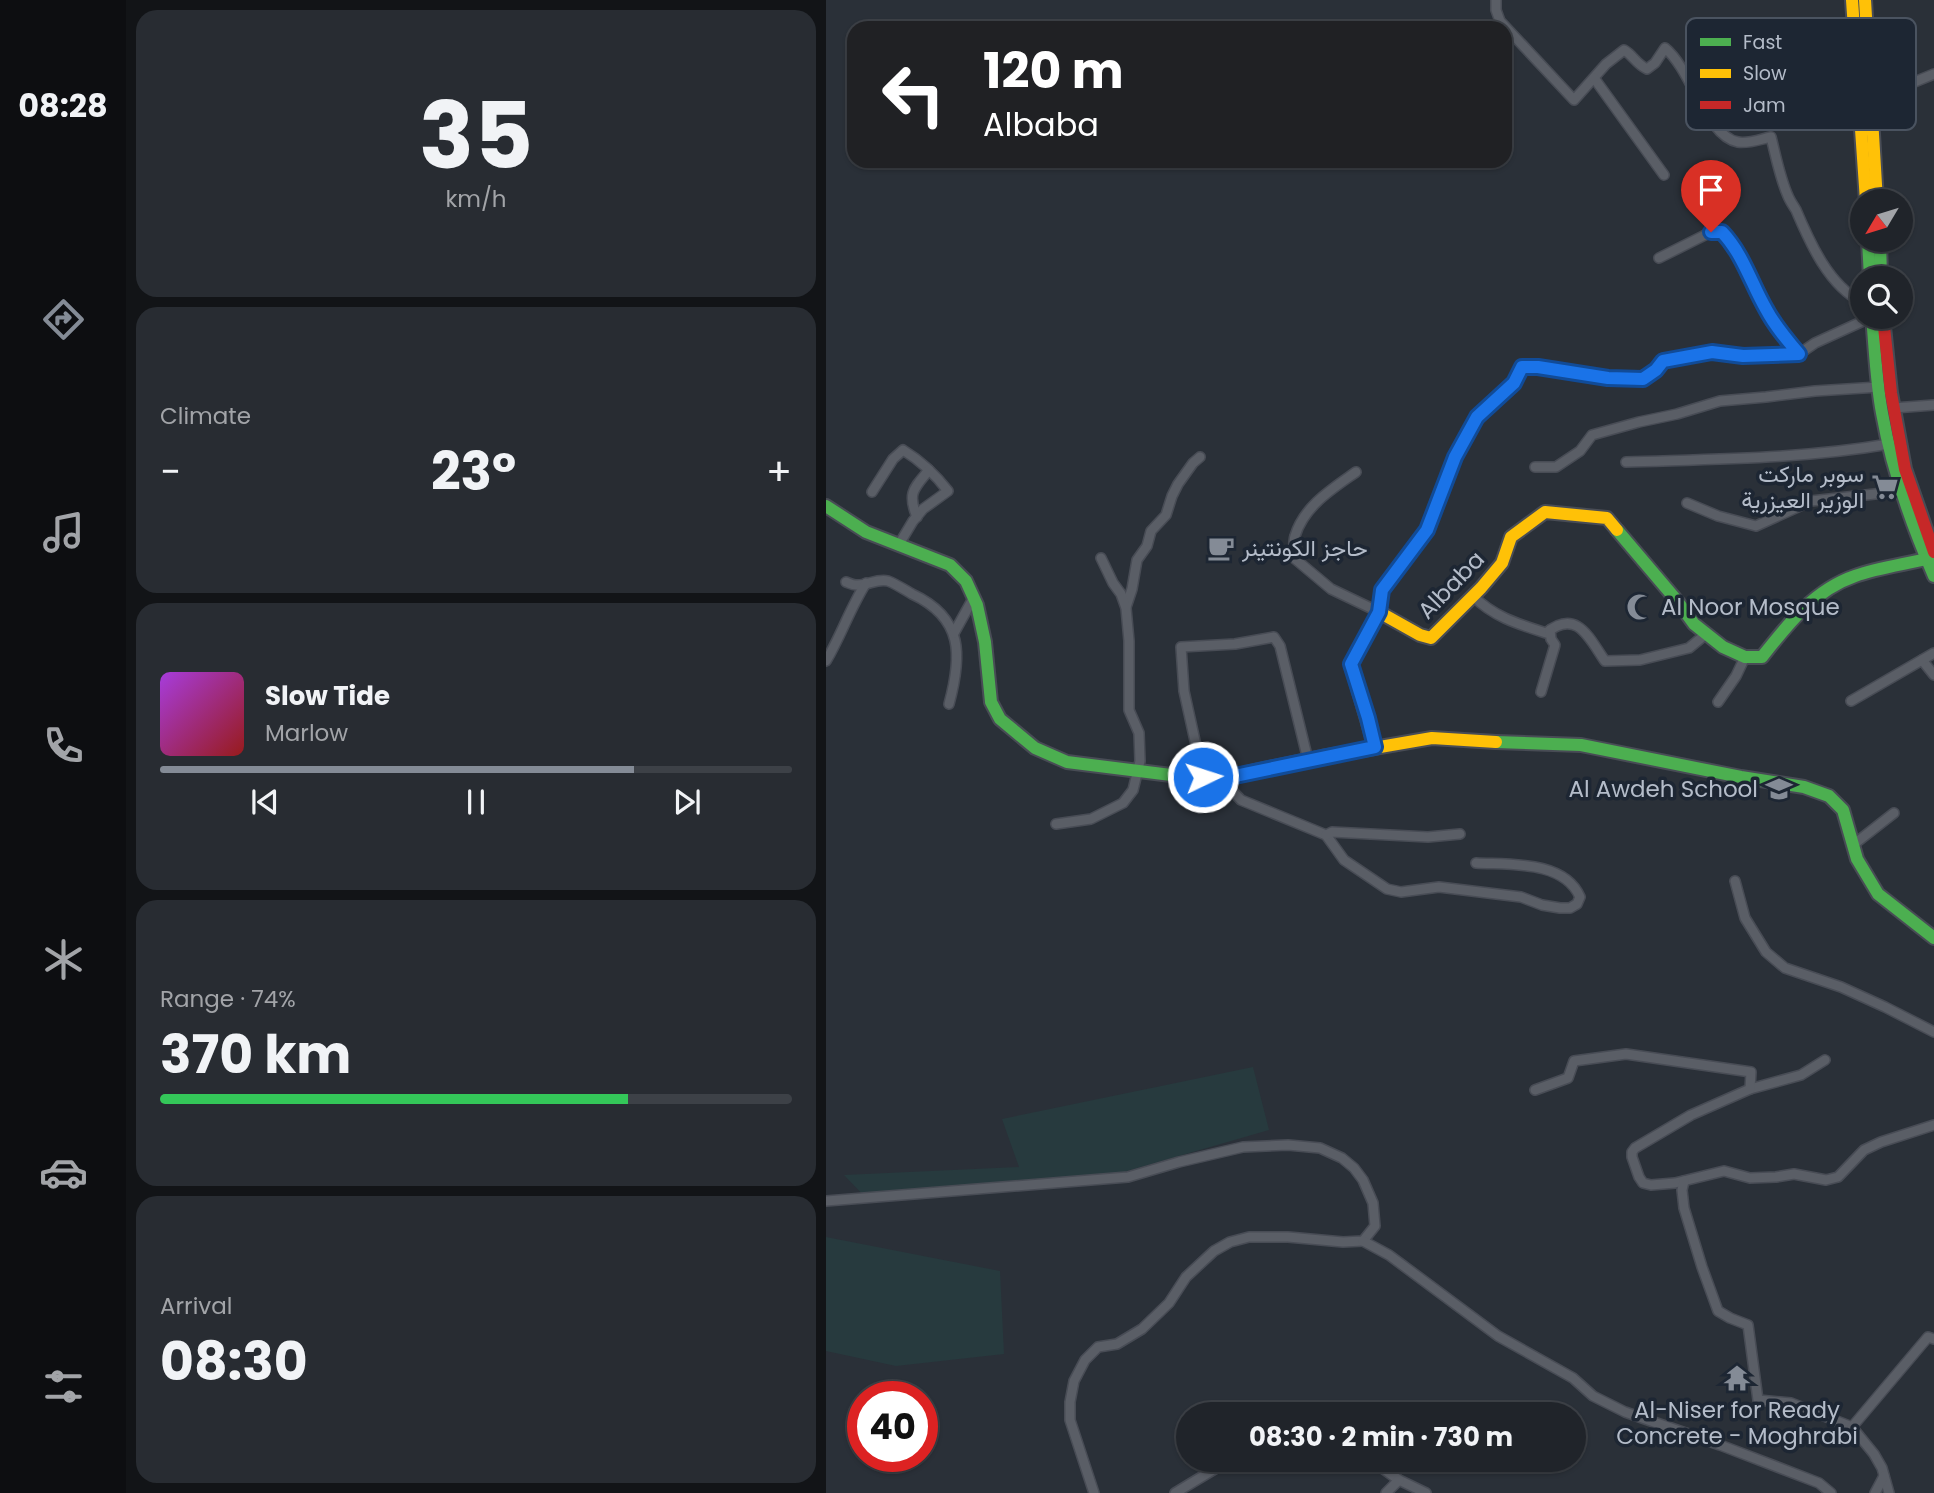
<!DOCTYPE html>
<meta charset="utf-8">
<style>
body{margin:0;font-family:Poppins,Vazirmatn,sans-serif;background:#282c32;color:#f1f3f6;height:100vh;display:flex;flex-direction:column;font-size:26px;white-space:nowrap}
*{box-sizing:border-box;margin:0}
p{font-size:23px;color:#a2a4a8}
.icon{flex:none;width:38px;height:38px;fill:none;stroke:currentColor;stroke-width:2;stroke-linecap:round;stroke-linejoin:round}
.map{position:relative;flex:1;overflow:hidden}
.drawer{display:flex;flex-direction:column;gap:10px;padding:10px;background:#121417;width:700px}
.drawer>*{flex:none}
.top-card{position:absolute;left:21px;top:21px;width:665px;height:147px;border-radius:21px;box-shadow:0 2px 5px #0004,0 0 0 2px #3d4147;background:#202124;color:#fff;overflow:hidden}
.needle{width:46px;rotate:232deg}
.tools{position:absolute;left:1024px;top:189px;display:grid;gap:14px}
.tools a{display:grid;place-items:center;width:63px;height:63px;border-radius:50%;background:#20242a;box-shadow:0 2px 5px #0004,0 0 0 2px #3d4147;font-size:35px}
.speed{position:absolute;left:21px;top:1381px;display:flex;gap:14px;font-size:35px;font-weight:700;text-align:center}
.speed>*{display:grid;place-content:center;width:91px;height:91px;border-radius:50%;background:#20242a;box-shadow:0 2px 5px #0004,0 0 0 2px #3d4147;line-height:1}
.speed .limit{border:10px solid #d22;background:#fff;color:#111}
.pin{position:absolute;display:grid;place-items:center;width:60px;height:60px;color:#fff;margin:-72px -30px;border-radius:50% 50% 50% 0;rotate:-45deg;box-shadow:0 0 7px #0007}
.pin .icon{rotate:45deg}
.me{position:absolute;width:77px;margin:-38px;rotate:86deg;stroke-linejoin:round;filter:drop-shadow(0 0 5px #0008)}
.turn{display:flex;align-items:center;gap:24px;height:147px;padding:0 21px;font-size:32px}
.turn .icon{width:91px;height:91px;stroke-width:2.5}
.turn b{display:block;font-size:49px;line-height:60px}
.big{font-size:52px;font-weight:700;line-height:1.1}
.drawer .card{flex:1;display:flex;flex-direction:column;justify-content:center;gap:10px;min-width:0;padding:0 24px;border-radius:21px;background:#282c32}
.drawer .dial{align-items:center;gap:0}
.dial b{font-size:91px;line-height:1}
.song{display:flex;align-items:center;gap:21px}
.cover{width:84px;height:84px;border-radius:10px;background:linear-gradient(135deg,hsl(280 70% 55%),hsl(0 70% 35%))}
.played{height:7px;border-radius:4px;background:linear-gradient(90deg,#848b96 75%,#3d4147 75%)}
.keys{display:flex;justify-content:space-around;direction:ltr}
.heat{display:flex;justify-content:space-between;align-items:center;font-size:38px;direction:ltr}
.charge{height:10px;border-radius:5px;background:linear-gradient(90deg,#34c759 74%,#3d4147 0)}
.trip{position:absolute;left:350px;top:1402px;width:410px;height:70px;border-radius:35px;background:#20242a;box-shadow:0 2px 5px #0004,0 0 0 2px #3d4147;font-weight:700;line-height:70px;text-align:center}
main{display:flex;flex:1;min-height:0}
.tab-bar{display:flex;flex-direction:column;width:126px;justify-content:space-around;align-items:center;background:#0d0e11;color:#a2a4a8}
.tab-bar .icon{width:49px;height:49px}
.tab-bar .active{color:#848b96}
.tab-bar b{font-size:32px;color:#f1f3f6}
.map>svg:first-child{display:block}
</style>
<main>
<nav class="tab-bar">
<b>08:28</b>
<svg class="icon active" aria-label="directions" viewBox="0 0 24 24"><path d="M12 3l9 9-9 9-9-9zM9 14v-3h6M13 9l2 2-2 2"/></svg>
<svg class="icon" aria-label="music" viewBox="0 0 24 24"><path d="M9 18V5l10-2v13"/><circle cx="6" cy="18" r="3"/><circle cx="16" cy="16" r="3"/></svg>
<svg class="icon" aria-label="phone" viewBox="0 0 24 24"><path d="M5 4h4l2 5-3 2q2 4 5 5l2-3 5 2v4C11 20 4 13 5 4z"/></svg>
<svg class="icon" aria-label="climate" viewBox="0 0 24 24"><path d="M12 3v18M4 7l16 10M4 17L20 7"/></svg>
<svg class="icon" aria-label="car" viewBox="0 0 24 24"><path d="M5 17H2v-5l4-1 3-4h7l3 4 3 1v5h-3M9 17h6M6 11h13"/><circle cx="7" cy="17" r="2"/><circle cx="17" cy="17" r="2"/></svg>
<svg class="icon" aria-label="filters" viewBox="0 0 24 24"><path d="M4 7h16M4 17h16"/><circle cx="9" cy="7" r="2"/><circle cx="15" cy="17" r="2"/></svg>
</nav>
<section class="drawer">
<div class="card dial"><b>35</b><p>km/h</p></div>
<div class="card"><p>Climate</p>
<div class="heat"><a>−</a><b class="big">23°</b><a>+</a></div>
</div>
<div class="card">
<div class="song"><i class="cover"></i><div><b>Slow Tide</b><p>Marlow</p></div></div>
<div class="played"></div>
<div class="keys"><svg class="icon" aria-label="previous" viewBox="0 0 24 24"><path d="M18 5L8 12l10 7zM5 5v14"/></svg><svg class="icon" aria-label="pause" viewBox="0 0 24 24"><path d="M8 5v14M16 5v14"/></svg><svg class="icon" aria-label="next" viewBox="0 0 24 24"><path d="M6 5l10 7-10 7zM19 5v14"/></svg></div>
</div>
<div class="card"><p>Range · 74%</p><b class="big">370 km</b><div class="charge"></div></div>
<div class="card"><p>Arrival</p><b class="big">08:30</b></div>
</section>
<div class="map">
<svg width="1108" height="1493" viewBox="0 0 1108 1493">
<rect width="100%" height="100%" fill="#2a3038"/>
<g fill="#273a3e">
<polygon points="427,1067 443,1130 256,1184 42,1200 18,1175 193,1167 176,1119"/>
<polygon points="0,1237 174,1271 178,1354 70,1366 0,1351"/>
</g>
<g fill="none" stroke-linecap="round" stroke-linejoin="round">
<g stroke="#484c55" stroke-width="12">
<g id="street">
<path d="M 670,0 L 670,10 L 674,21 L 748,100 L 780,64 L 798,50 C 807,55 810,64 821,69 L 829,63 L 839,48 C 866,70 880,136 912,142 C 922,144 935,139 945,137 C 950,157 954,178 962,196 C 964,201 967,205 970,210 C 984,243 1003,286 1036,302"/>
<polyline points="768,78 838,175"/>
<polyline points="1045,87 1086,83 1108,74"/>
<path d="M 833,258 L 885,232 L 896,232 C 917,254 925,283 940,309 C 949,326 961,340 973,354"/>
<polyline points="1068,408 1108,405"/>
<path d="M 800,462 C 887,459 976,459 1063,444"/>
<polyline points="709,467 730,467 754,451 766,435 813,422 851,414 894,401 940,397 989,391 1053,387"/>
<path d="M 530,472 C 506,489 478,506 469,536 C 467,542 468,551 468,558 L 505,589 L 553,612 L 556,590 L 601,530 L 629,457 L 651,417 L 688,383 L 696,367 L 712,367 L 782,378 L 817,379 L 830,371 L 837,361 L 886,352 L 917,356 L 973,354 L 989,343 L 1046,317"/>
<path d="M 46,492 L 67,459 L 77,450 C 95,461 109,474 122,491 L 97,509 L 87,521 L 72,546"/>
<polyline points="861,503 892,516 930,526 985,501 1076,491"/>
<path d="M 91,517 C 81,493 88,488 103,470"/>
<path d="M 20,582 C 23,583 26,585 30,585 C 41,586 51,578 62,581 C 70,584 79,590 86,594 C 138,618 136,656 123,704"/>
<path d="M 647,596 C 668,617 692,624 720,633 C 751,608 763,638 779,661 L 814,660 L 863,648 L 880,634"/>
<polyline points="300,607 306,589 311,560 321,546 325,531 340,515 346,496 352,484 367,463 374,457"/>
<polyline points="128,633 148,597"/>
<polyline points="1096,660 1108,675"/>
<path d="M 0,661 C 15,636 24,608 40,583"/>
<polyline points="715,692 729,645 725,639 724,630"/>
<polyline points="1025,701 1108,653"/>
<polyline points="892,702 910,676 919,657"/>
<polyline points="377,777 358,691 355,647 409,644 448,637 454,646 482,760"/>
<path d="M 393,777 L 415,800 L 500,835 L 518,860 L 561,889 L 575,892 L 613,887 L 695,897 L 716,905 L 734,908 L 744,908 L 751,904 L 754,897 C 738,860 683,865 650,863"/>
<polyline points="230,824 265,819 297,803 307,790 314,761 313,733 303,710 303,641 300,608 295,594 287,583 275,558"/>
<polyline points="500,835 506,832 602,837 634,834"/>
<polyline points="1027,845 1068,813"/>
<polyline points="909,881 919,918 940,952 959,968 1015,987 1059,1007 1108,1032"/>
<polyline points="924,1089 975,1075 999,1060"/>
<polyline points="709,1090 742,1078 748,1061 800,1054 925,1072 924,1089 865,1115 809,1148 806,1152 806,1157 813,1177 817,1183 825,1185 849,1183 898,1171 924,1178 950,1177 968,1174 1000,1180 1012,1177 1038,1150 1055,1142 1108,1125"/>
<polyline points="858,1181 856,1190 858,1208 876,1267 892,1311 904,1318 922,1325 932,1400 965,1403 1026,1427 1048,1454 1056,1468 1063,1493"/>
<polyline points="0,1201 302,1177 353,1162 417,1147 462,1145 494,1148 516,1158 528,1168 537,1180 547,1203 549,1226 537,1241 517,1242 462,1237 423,1237 404,1242 388,1251 360,1277 343,1303 316,1329 291,1344 272,1347 259,1360 248,1381 244,1402 244,1420 268,1493"/>
<polyline points="537,1241 563,1255 672,1336 747,1378 767,1396 799,1412 894,1445 993,1483 1005,1493"/>
<polyline points="1026,1427 1102,1337 1108,1339"/>
<polyline points="545,1460 573,1480 600,1493"/>
<polyline points="349,1493 392,1467 414,1460"/>
<polyline points="560,1493 573,1480"/>
<polyline points="1049,1493 1058,1476"/>
</g>
</g>
<g stroke="#484c55" stroke-width="16">
<g id="fast">
<polyline points="1042,240 1044,278"/>
<polyline points="1054,240 1055,278"/>
<path d="M 1046,317 C 1049,349 1050,381 1056,413 C 1066,470 1085,523 1108,576"/>
<polyline points="0,506 40,532 124,565 140,581 151,605 159,642 165,702 174,719 209,748 241,762 369,778 403,777 429,771"/>
<path d="M 791,530 L 852,602 L 868,624 L 897,647 L 919,657 L 936,657 C 962,624 988,590 1029,576 C 1054,567 1082,564 1108,557"/>
<polyline points="670,742 755,745 915,777 978,787 1003,796 1017,810 1031,859 1052,894 1108,938"/>
</g>
</g>
<g stroke="#484c55" stroke-width="16">
<g id="slow">
<polyline points="1026,0 1040,201"/>
<polyline points="1039,0 1051,201"/>
<polyline points="549,747 525,664 553,612 594,635 605,638 655,588 676,563 685,537 719,512 781,518 791,530"/>
<polyline points="429,771 496,757 606,738 670,742"/>
</g>
</g>
<g stroke="#484c55" stroke-width="16">
<polyline id="jam" points="1057,317 1065,393 1079,469 1108,552"/>
</g>
<use href="#street" stroke="#5a5e66" stroke-width="9"/>
<use href="#fast" stroke="#4caf50" stroke-width="12"/>
<use href="#slow" stroke="#ffc107" stroke-width="12"/>
<use href="#jam" stroke="#c62828" stroke-width="12"/>
</g>
<g fill="none" stroke-linecap="round" stroke-linejoin="round">
<g stroke="#114b97" stroke-width="18">
<path id="route" d="M 377,777 L 404,777 L 549,747 L 542,718 L 525,664 L 553,612 L 556,590 L 601,530 L 629,457 L 651,417 L 688,383 L 696,367 L 712,367 L 782,378 L 817,379 L 830,370 L 837,361 L 886,352 L 917,356 L 973,354 C 961,340 949,326 940,309 C 925,283 917,254 896,232 L 885,232"/>
</g>
<use href="#route" stroke="#1a73e8" stroke-width="12"/>
</g>
<defs>
<g id="supermarket-bare" transform="scale(2.1)"><path d="M-6-5.5h2.5l.6 2H6L4.5 2H-2.5L-4.4-4H-6ZM-1.5 3.2a1.3 1.3 0 1 0 .1 0ZM3 3.2a1.3 1.3 0 1 0 .1 0Z" fill="#848b96" stroke="#1d2633" stroke-width="2.5" paint-order="stroke"/></g>
<g id="cafe-bare" transform="scale(2.1)"><path d="M-5.5-4.5H6V0H3Q3 3.5 0 3.5H-2.5Q-5.5 3.5-5.5 0ZM3-3.2v2h1.7v-2ZM-6 4.5H4V6H-6Z" fill="#848b96" stroke="#1d2633" stroke-width="2.5" paint-order="stroke"/></g>
<g id="mosque-bare" transform="scale(2.1)"><path d="M3.5-4.9A6 6 0 1 0 3.5 4.9A5 5 0 1 1 3.5-4.9Z" fill="#848b96" stroke="#1d2633" stroke-width="2.5" paint-order="stroke"/></g>
<g id="school-bare" transform="scale(2.1)"><path d="M0-5L7-2L0 1L-7-2ZM-4 1L0 2.5L4 1V4Q0 6-4 4Z" fill="#848b96" stroke="#1d2633" stroke-width="2.5" paint-order="stroke"/></g>
<g id="temple-bare" transform="scale(2.1)"><path d="M0-6L5-2H3V0L6.5 2.5H4V6H1.5V3h-3V6H-4V2.5H-6.5L-3 0V-2H-5Z" fill="#848b96" stroke="#1d2633" stroke-width="2.5" paint-order="stroke"/></g>
</defs>
<g fill-rule="evenodd">
<use href="#supermarket-bare" x="1059" y="487"/>
<use href="#cafe-bare" x="395" y="548"/>
<use href="#mosque-bare" x="814" y="607"/>
<use href="#school-bare" x="953" y="789"/>
<use href="#temple-bare" x="911" y="1378"/>
</g>
<g text-anchor="middle" dominant-baseline="central" stroke-width="7" stroke-linejoin="round" paint-order="stroke">
<g font-size="23" fill="#b4bcc9" stroke="#1d2633" text-anchor="end">
<text x="1038" y="474">سوبر ماركت<tspan x="1038" dy="26">الوزير العيزرية</tspan></text>
<text x="416" y="548" text-anchor="start">حاجز الكونتينر</text>
<text x="835" y="607" text-anchor="start">Al Noor Mosque</text>
<text x="932" y="789">Al Awdeh School</text>
<text x="911" y="1410" text-anchor="middle">Al-Niser for Ready<tspan x="911" dy="26">Concrete - Moghrabi</tspan></text>
</g>
<g font-size="23" fill="#b4bcc9" stroke="#1d2633">
<text transform="translate(625 585) rotate(-46)">Albaba</text>
</g>
</g>
<rect x="860" y="18" width="230" height="112" rx="10" fill="#1d2633" stroke="#4a5360" stroke-width="2"/>
<rect x="874" y="38" width="31" height="8" fill="#4caf50"/>
<rect x="874" y="69" width="31" height="9" fill="#ffc107"/>
<rect x="874" y="101" width="31" height="8" fill="#c62828"/>
<g font-size="19" fill="#b4bcc9">
<text x="917" y="49">Fast</text>
<text x="917" y="80">Slow</text>
<text x="917" y="112">Jam</text>
</g>
</svg>
<div class="tools">
<a><svg class="needle" viewBox="-14 -14 28 28"><path d="M0-13l5 13h-10z" fill="#e53935"/><path d="M0 13l5-13h-10z" fill="#a2a4a8"/></svg></a>
<a><svg class="icon" aria-label="search" viewBox="0 0 24 24"><circle cx="10" cy="10" r="6"/><path d="M15 15l6 6"/></svg></a>
</div>
<div class="speed"><div class="limit">40</div></div>
<div class="pin" style="left:885px;top:232px;background:#d93025"><svg class="icon" aria-label="arrive" viewBox="0 0 24 24"><path d="M6 21V4h12l-3 4 3 4H6"/></svg></div>
<svg class="me" style="left:377px;top:777px" viewBox="-20 -20 40 40"><circle r="17" fill="#1a73e8" stroke="#fff" stroke-width="3"/><path d="M0-11L8 9 0 5-8 9z" fill="#fff"/></svg>
<div class="trip">08:30 · 2 min · 730 m</div>
<div class="top-card">
<div class="turn"><svg class="icon" aria-label="left" viewBox="0 0 24 24"><path d="M17 20v-9H6M10 6l-5 5 5 5"/></svg><div><b>120 m</b>Albaba</div></div>
</div>
</div>
</main>
